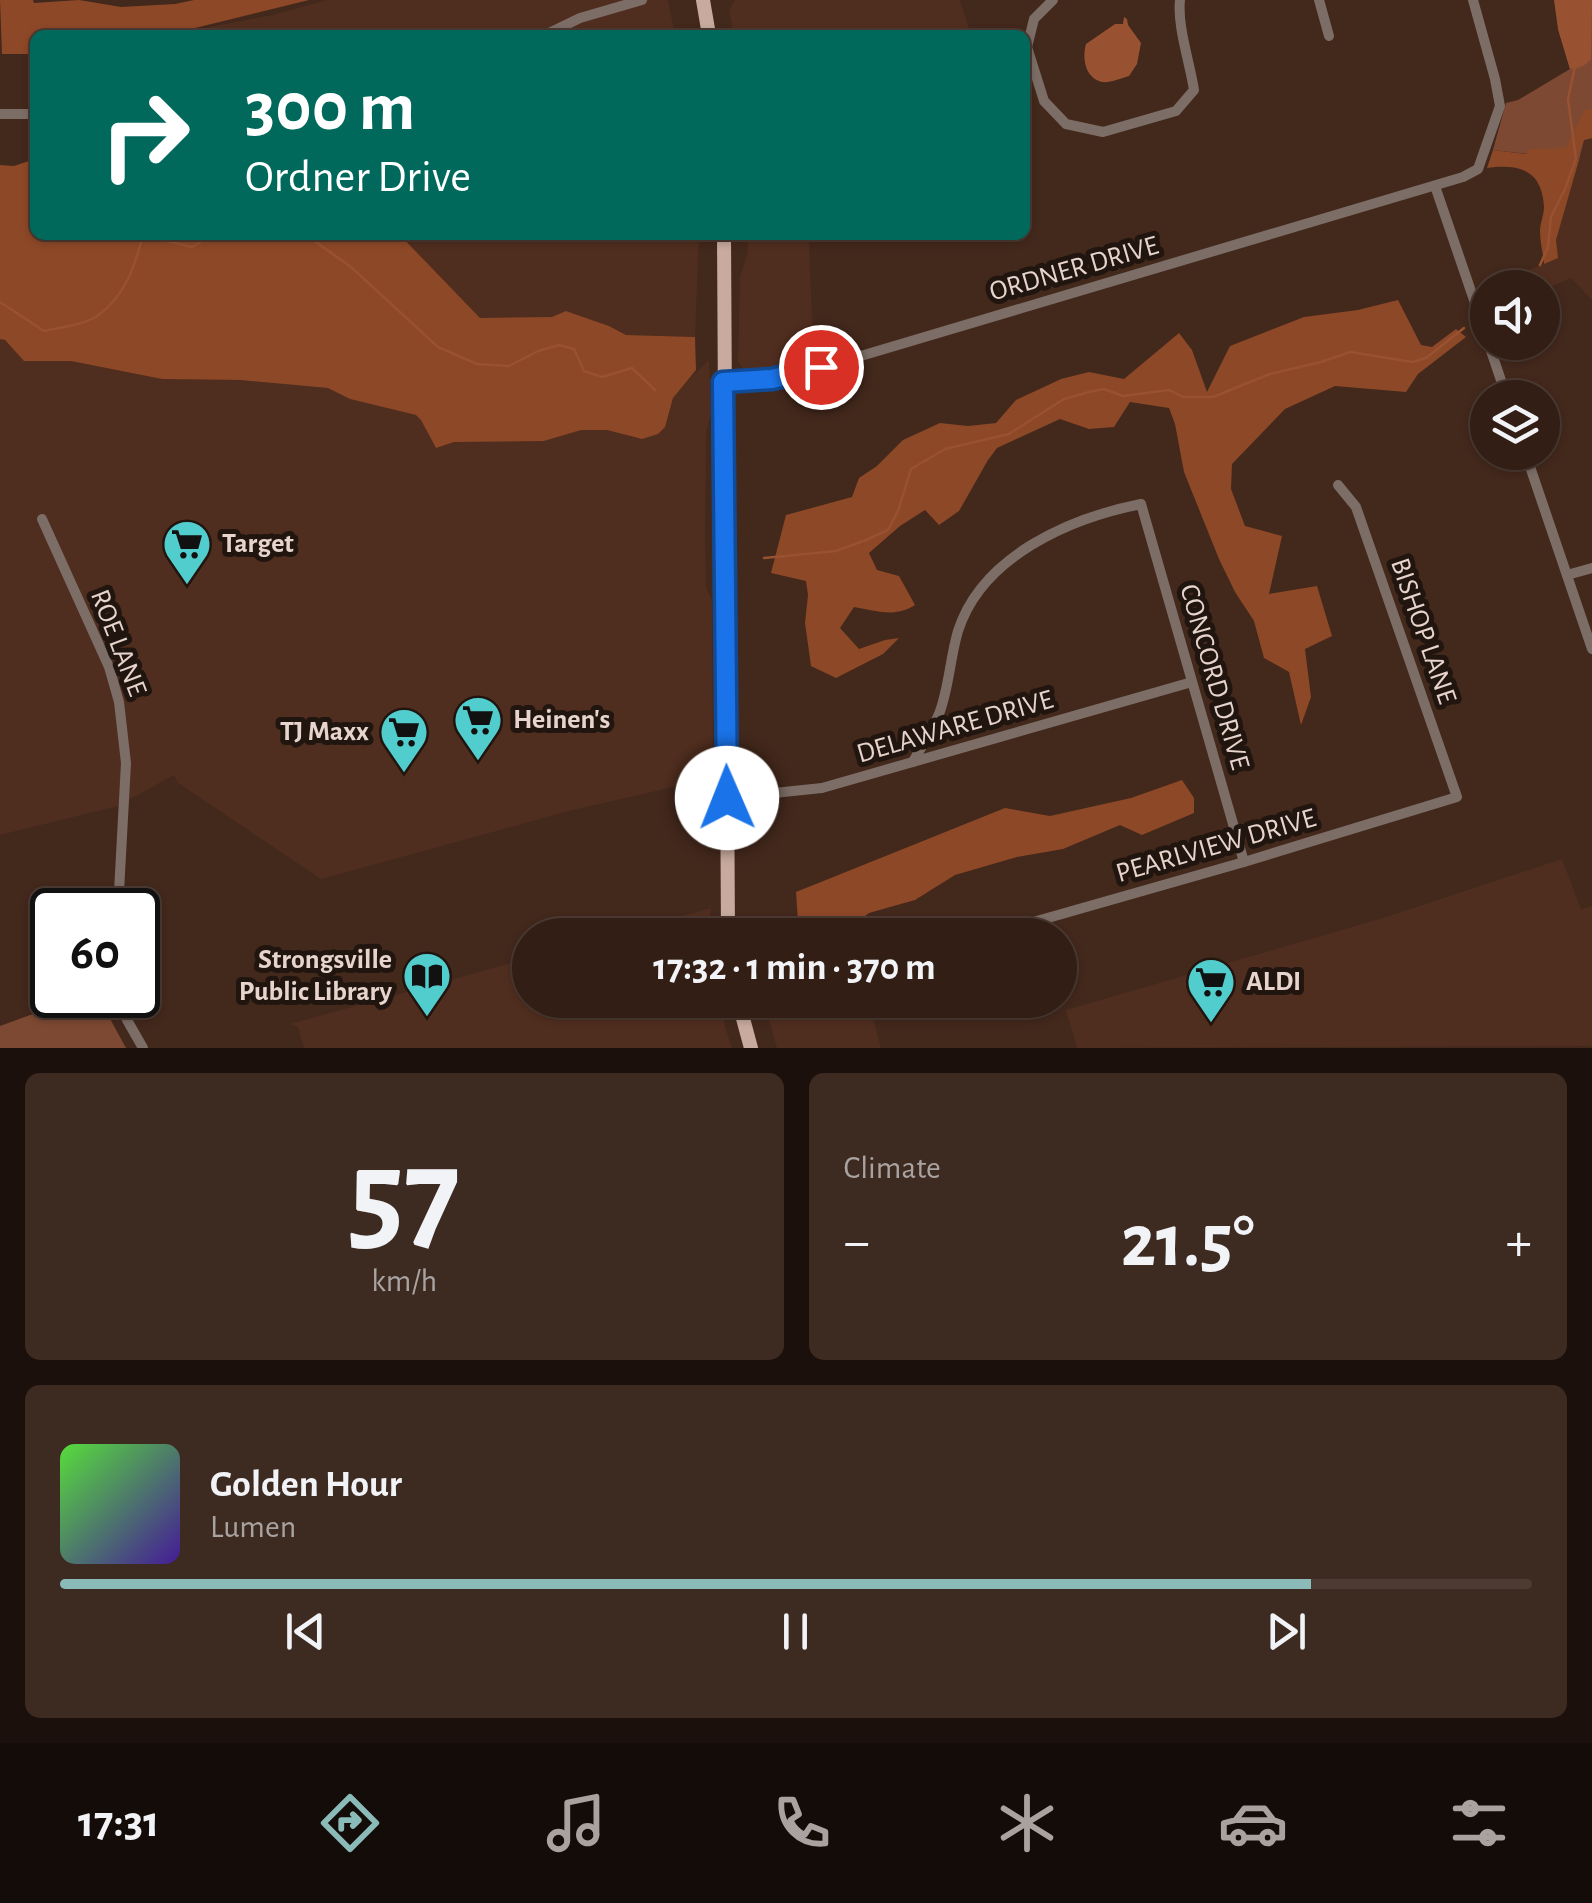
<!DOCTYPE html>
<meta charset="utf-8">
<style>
body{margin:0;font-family:"Alegreya Sans",sans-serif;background:#3d2b22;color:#f1f3f6;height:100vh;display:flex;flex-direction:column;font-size:38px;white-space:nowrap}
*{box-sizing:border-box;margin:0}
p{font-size:32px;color:#a8a2a0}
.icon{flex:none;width:55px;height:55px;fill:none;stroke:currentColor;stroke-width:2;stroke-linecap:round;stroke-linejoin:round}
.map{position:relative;height:1048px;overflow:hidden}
.sheet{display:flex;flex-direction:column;gap:25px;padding:25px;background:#1c100c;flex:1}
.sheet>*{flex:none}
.top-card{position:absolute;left:30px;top:30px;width:1000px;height:210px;border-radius:15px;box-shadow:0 2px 8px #0004,0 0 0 2px #4d3c34;background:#00695c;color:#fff;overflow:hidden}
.controls{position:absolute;left:1470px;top:270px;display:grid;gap:20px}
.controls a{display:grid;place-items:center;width:90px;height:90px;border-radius:50%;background:#321e15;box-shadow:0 2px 8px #0004,0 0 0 2px #4d3c34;font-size:50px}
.speed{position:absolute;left:30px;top:888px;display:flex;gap:20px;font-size:50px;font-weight:700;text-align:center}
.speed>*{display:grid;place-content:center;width:130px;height:130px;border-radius:50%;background:#321e15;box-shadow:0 2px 8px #0004,0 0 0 2px #4d3c34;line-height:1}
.speed .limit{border:5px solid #111;border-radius:15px;background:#fff;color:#111}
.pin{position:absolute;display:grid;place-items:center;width:85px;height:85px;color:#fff;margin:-42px;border:5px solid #fff;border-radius:50%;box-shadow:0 2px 10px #0007}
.me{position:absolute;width:110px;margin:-55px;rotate:359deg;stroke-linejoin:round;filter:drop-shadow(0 0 8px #0008)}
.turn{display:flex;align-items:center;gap:35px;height:210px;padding:0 50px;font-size:45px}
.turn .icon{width:130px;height:130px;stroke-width:2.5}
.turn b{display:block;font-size:70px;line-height:85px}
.big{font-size:75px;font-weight:700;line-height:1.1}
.sheet .tile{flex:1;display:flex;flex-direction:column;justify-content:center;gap:15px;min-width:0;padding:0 35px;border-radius:15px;background:#3d2b22}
.sheet .dial{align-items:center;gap:0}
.dial b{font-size:130px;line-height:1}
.song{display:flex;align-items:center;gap:30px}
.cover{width:120px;height:120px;border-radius:15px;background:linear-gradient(135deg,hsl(110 70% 55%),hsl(260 70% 35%))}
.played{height:10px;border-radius:5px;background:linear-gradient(90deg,#8bbbb9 85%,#4d3c34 85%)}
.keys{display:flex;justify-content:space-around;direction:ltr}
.heat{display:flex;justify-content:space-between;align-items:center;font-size:55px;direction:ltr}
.sheet .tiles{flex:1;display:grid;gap:25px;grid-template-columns:1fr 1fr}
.tile:last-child{grid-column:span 2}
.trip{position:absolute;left:512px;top:918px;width:565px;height:100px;border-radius:50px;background:#321e15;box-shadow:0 2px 8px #0004,0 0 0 2px #4d3c34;font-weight:700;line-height:100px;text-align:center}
.menu{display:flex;height:160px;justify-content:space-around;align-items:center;background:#140c08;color:#a8a2a0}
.menu .icon{width:70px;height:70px}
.menu .on{color:#8bbbb9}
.menu b{font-size:45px;color:#f1f3f6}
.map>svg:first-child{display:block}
</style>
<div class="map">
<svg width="1592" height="1048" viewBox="0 0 1592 1048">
<rect width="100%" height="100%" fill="#43281c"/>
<g fill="#502e1f">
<polygon points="327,0 668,0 675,35 169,35 272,15"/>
<polygon points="735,0 960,0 971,35 734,35 729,10"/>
<polygon points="1592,138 1592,300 1571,278 1543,290 1542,288 1491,288 1491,286 1557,258 1556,240 1584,140"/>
<polygon points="400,235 699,235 695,337 626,335 609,326 566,311 553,317 480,318"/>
<polygon points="747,235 835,235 809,243 814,365 766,374 747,374 738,362 740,277 748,252"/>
<polygon points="0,339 4,340 25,361 71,361 162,379 240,380 328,388 350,399 416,415 421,419 436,448 454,442 544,441 580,430 607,430 637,438 670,408 673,398 680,388 709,360 711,413 706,432 705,541 706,588 712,600 713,778 569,811 321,879 178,783 174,775 118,806 0,835"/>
<polygon points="1562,859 1581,909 1592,906 1592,1046 1077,1048 1066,1010 1383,918"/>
<polygon points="711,908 710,916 713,935 614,935"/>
<polygon points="530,958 530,1000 722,1000 725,1027 732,1048 304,1048 298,1027 290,1024"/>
<polygon points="766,1000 868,1000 881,1048 777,1048 766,1010"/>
</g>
<g fill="#7d4932">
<polygon points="1592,0 1592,138 1584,140 1579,160 1493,150 1506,103 1518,100 1570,69 1558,29"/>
<polygon points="85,995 97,995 126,1048 0,1048 0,1026"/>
</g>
<g fill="#8d4827">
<polygon points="0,0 33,0 34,3 79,0 121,7 175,4 194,0 309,0 167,35 35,35 35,54 2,54"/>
<path d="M 1592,108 L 1592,138 L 1584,140 L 1576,159 L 1579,160 L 1556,240 L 1558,258 L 1544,264 C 1543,253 1540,242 1540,231 C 1540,223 1544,215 1544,207 C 1542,169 1518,164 1487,168 L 1493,150 L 1526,154 L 1530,149 L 1566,148 L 1584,111 Z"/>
<polygon points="35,159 35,235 400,235 480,318 552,317 566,311 609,326 626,335 695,337 696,370 673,398 665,427 658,434 642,439 607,430 581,430 544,441 454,442 436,448 421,420 416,415 350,399 328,388 240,380 162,379 71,361 24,361 5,340 0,339 0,165 14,166"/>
<path d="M 1398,300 L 1421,345 L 1432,347 L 1456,329 L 1466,337 L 1418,374 L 1406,392 L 1335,386 L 1285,409 L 1232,464 L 1231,489 L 1245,526 L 1282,536 L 1269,594 L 1317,586 L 1332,636 L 1305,649 L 1311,697 L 1301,725 L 1289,672 L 1264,658 L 1254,621 L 1235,592 L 1219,559 L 1184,472 L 1175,424 L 1169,408 L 1130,402 L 1114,427 L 1089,429 L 1060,419 L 997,448 L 988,460 L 959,511 L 939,525 L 925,510 L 900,526 L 869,553 L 877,570 L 899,576 L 915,605 C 895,618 877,611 854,607 L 840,628 L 859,649 L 885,640 L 899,638 L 883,654 L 836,678 L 811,666 L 805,623 L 808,595 L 806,581 L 771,573 L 786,515 L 852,497 L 859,478 L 877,466 L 903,440 L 940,423 L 968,426 L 996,423 L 1016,400 L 1061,379 L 1089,372 L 1124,379 L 1179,333 L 1192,350 L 1207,392 L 1230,346 L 1304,317 L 1358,310 Z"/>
<polygon points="1182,780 1194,798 1194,813 1142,835 1120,825 1063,849 1017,857 955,875 915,900 869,913 841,935 799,935 796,892 1005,808 1050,816 1131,798"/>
</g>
<g fill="#985231">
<path d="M 1554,0 L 1592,0 L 1591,59 C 1585,66 1580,68 1570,69 L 1558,29 Z"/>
<path d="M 1124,17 L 1127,19 L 1128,25 L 1141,43 L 1137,64 L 1129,76 C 1122,78 1110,83 1102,82 C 1085,78 1082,58 1086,44 L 1115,24 L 1123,24 Z"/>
</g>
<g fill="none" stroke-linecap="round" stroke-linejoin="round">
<g stroke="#985231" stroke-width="2.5">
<polyline points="306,235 351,267 438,347 477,364 509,366 538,351 559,345 574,349 584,371 602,377 632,368 655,390"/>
<polyline points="1540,265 1548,247 1551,217 1565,189 1576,159 1568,99 1575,66"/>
<path d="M 0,302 L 44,331 C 60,327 84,325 97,316 C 125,297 135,266 143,235 L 192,247 L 212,235"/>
<polyline points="764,558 836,551 866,540 888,530 898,511 911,469 945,449 1009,434 1064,399 1089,392 1104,389 1123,396 1169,390 1183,397 1213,397 1270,374 1321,362 1350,352 1412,362 1426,358 1464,328"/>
</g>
<g stroke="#7c6e67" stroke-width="10">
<path d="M 1053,0 L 1034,19 L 1027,47 L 1044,101 L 1066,124 L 1103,132 L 1176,111 L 1194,90 C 1190,63 1177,26 1180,0"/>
<polyline points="1319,0 1329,36"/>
<polyline points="545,35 580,18 642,0"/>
<polyline points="0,114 35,114"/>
<polyline points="1435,186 1488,341"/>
<polyline points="1488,342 1507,398"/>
<polyline points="723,383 772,379 807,372 1463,177 1478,169 1500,106 1495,79 1473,0"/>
<polyline points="1525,452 1592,649"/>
<polyline points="42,519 109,667 119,702 126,763 118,910"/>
<polyline points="1567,575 1592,568"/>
<path d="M 913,762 C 921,747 932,731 939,714 C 949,688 950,658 958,631 C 982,556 1070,518 1141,504 L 1244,862"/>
<polyline points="727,798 822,788 1192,682"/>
<polyline points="988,935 1244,862 1457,797 1356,507 1338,485"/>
<polyline points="119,995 127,1020 143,1048"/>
</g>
<g stroke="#c8aa9e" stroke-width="14">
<polyline points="703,0 709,35"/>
<polyline points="724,235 728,935"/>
<polyline points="738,1000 751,1048"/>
</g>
</g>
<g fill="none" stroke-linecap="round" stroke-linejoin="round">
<g stroke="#114b97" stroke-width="25">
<polyline id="route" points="727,798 723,382 772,379 821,367"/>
</g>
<use href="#route" stroke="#1a73e8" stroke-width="18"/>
</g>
<defs>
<g id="supermarket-pin" transform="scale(2.5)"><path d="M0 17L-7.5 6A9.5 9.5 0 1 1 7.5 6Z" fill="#52cdcd" stroke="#21150f"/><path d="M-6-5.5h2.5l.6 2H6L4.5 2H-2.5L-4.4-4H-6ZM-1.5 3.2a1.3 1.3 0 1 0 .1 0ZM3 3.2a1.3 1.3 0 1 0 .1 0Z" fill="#111"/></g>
<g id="library-pin" transform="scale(2.5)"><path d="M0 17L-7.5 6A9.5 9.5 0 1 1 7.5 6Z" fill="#52cdcd" stroke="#21150f"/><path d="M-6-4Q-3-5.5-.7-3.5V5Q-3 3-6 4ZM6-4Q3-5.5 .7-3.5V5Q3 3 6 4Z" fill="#111"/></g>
</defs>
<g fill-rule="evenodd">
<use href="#supermarket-pin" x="187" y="544"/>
<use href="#supermarket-pin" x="478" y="720"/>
<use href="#supermarket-pin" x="404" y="732"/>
<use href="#library-pin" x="427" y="976"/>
<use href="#supermarket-pin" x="1211" y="982"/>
</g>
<g text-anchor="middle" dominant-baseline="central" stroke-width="10" stroke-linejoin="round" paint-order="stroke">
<g font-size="28" fill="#e7d5cd" stroke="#21150f">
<text transform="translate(1074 269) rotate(-16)">ORDNER DRIVE</text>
<text transform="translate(1423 631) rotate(71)">BISHOP LANE</text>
<text transform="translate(118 643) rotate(69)">ROE LANE</text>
<text transform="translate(1214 677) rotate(74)">CONCORD DRIVE</text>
<text transform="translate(955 727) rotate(-16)">DELAWARE DRIVE</text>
<text transform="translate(1216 846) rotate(-16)">PEARLVIEW DRIVE</text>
</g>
<g font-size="28" font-weight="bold" fill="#e7d5cd" stroke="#21150f" text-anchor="start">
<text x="222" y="544">Target</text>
<text x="513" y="720">Heinen's</text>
<text x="369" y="732" text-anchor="end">TJ Maxx</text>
<text x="392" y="960" text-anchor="end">Strongsville<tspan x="392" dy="32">Public Library</tspan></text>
<text x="1246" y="982">ALDI</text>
</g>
</g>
</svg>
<div class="controls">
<a><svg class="icon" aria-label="sound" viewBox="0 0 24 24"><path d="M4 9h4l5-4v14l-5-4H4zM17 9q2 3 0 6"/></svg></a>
<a><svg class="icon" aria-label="layers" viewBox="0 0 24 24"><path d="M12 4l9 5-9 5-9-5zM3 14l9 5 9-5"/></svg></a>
</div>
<div class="speed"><div class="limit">60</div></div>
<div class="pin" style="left:821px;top:367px;background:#d93025"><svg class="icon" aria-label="arrive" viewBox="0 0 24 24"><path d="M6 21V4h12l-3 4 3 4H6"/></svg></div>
<svg class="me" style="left:727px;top:798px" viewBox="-20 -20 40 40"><circle r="19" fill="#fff"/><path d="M0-13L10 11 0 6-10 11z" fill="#1a73e8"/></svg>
<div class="trip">17:32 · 1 min · 370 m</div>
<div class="top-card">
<div class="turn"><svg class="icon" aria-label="right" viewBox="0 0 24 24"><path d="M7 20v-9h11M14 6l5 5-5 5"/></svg><div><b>300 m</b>Ordner Drive</div></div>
</div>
</div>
<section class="sheet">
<div class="tiles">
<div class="tile dial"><b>57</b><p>km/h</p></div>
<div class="tile"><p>Climate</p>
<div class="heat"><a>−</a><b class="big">21.5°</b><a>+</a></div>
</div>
<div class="tile">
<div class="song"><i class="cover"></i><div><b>Golden Hour</b><p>Lumen</p></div></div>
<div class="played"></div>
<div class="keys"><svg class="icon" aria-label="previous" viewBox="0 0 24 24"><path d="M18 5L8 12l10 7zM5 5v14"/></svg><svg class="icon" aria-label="pause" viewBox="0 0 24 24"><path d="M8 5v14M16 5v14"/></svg><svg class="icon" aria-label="next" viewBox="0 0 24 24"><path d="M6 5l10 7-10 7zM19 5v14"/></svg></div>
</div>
</div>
</section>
<nav class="menu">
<b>17:31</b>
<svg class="icon on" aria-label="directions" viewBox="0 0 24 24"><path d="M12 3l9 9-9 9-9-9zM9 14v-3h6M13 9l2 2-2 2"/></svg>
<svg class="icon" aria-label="music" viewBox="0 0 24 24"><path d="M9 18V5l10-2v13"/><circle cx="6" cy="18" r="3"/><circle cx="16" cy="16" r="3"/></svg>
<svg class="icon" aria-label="phone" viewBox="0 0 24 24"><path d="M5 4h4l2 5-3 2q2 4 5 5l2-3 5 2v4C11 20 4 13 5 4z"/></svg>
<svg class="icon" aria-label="climate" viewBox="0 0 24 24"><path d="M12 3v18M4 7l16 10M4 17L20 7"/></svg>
<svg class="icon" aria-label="car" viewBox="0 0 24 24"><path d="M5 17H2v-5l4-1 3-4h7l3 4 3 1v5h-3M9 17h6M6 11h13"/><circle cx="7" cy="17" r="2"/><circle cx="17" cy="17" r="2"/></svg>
<svg class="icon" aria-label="filters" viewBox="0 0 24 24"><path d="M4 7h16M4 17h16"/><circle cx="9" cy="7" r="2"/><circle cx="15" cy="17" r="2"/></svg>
</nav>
